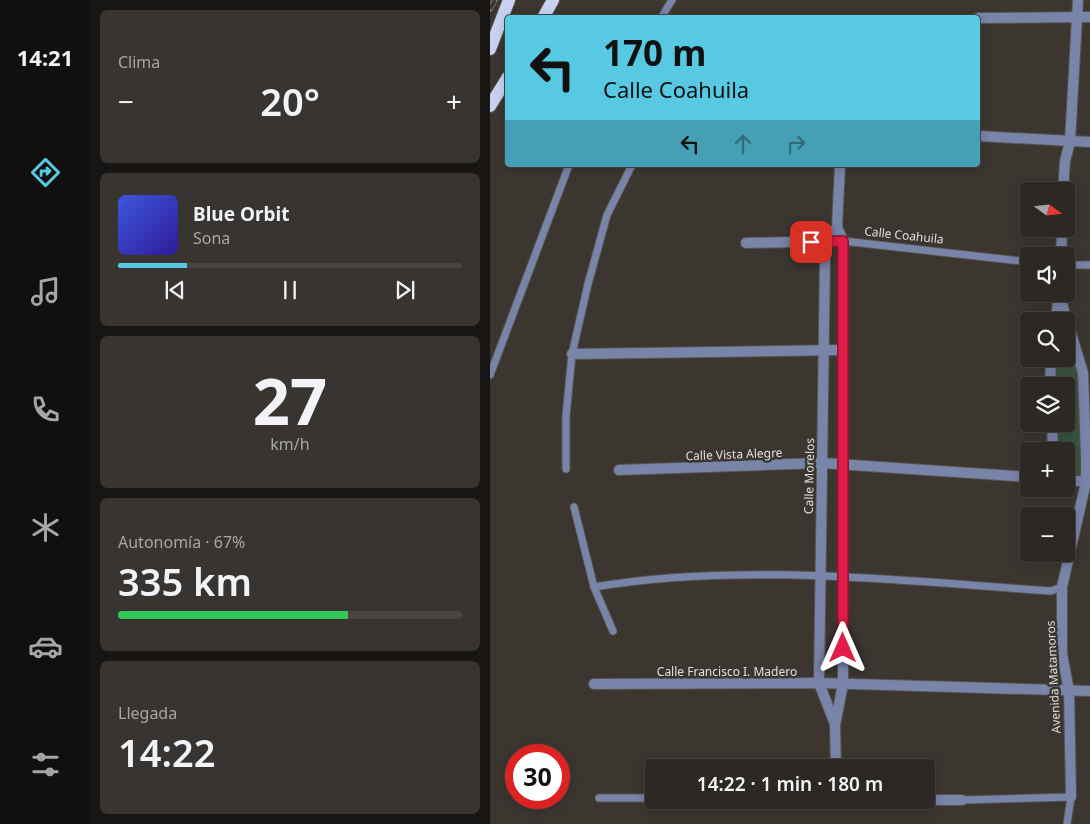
<!DOCTYPE html>
<html lang="es">
<meta charset="utf-8">
<style>
body{margin:0;font-family:"Noto Sans",sans-serif;background:#383431;color:#f1f3f6;height:100vh;display:flex;flex-direction:column;font-size:19px;white-space:nowrap}
*{box-sizing:border-box;margin:0}
p{font-size:16px;color:#a6a6a6}
.icon{flex:none;width:28px;height:28px;fill:none;stroke:currentColor;stroke-width:2;stroke-linecap:round;stroke-linejoin:round}
.map{position:relative;flex:1;overflow:hidden}
.sheet{display:flex;flex-direction:column;gap:10px;padding:10px;background:#181614;width:400px}
.sheet>*{flex:none}
.banner{position:absolute;left:15px;top:15px;width:475px;height:152px;border-radius:5px;box-shadow:0 2px 12px #0003,0 0 0 1px #484441;background:#58c9e3;color:#111;overflow:hidden}
.needle{width:32px;rotate:105deg}
.tools{position:absolute;left:530px;top:182px;display:grid;gap:10px}
.tools a{display:grid;place-items:center;width:55px;height:55px;border-radius:5px;background:#2c2824;box-shadow:0 2px 12px #0003,0 0 0 1px #484441;font-size:25px}
.speed{position:absolute;left:15px;top:744px;display:flex;gap:10px;font-size:25px;font-weight:700;text-align:center}
.speed>*{display:grid;place-content:center;width:65px;height:65px;border-radius:50%;background:#2c2824;box-shadow:0 2px 12px #0003,0 0 0 1px #484441;line-height:1}
.speed .limit{border:8px solid #d22;background:#fff;color:#111}
.pin{position:absolute;display:grid;place-items:center;width:42px;height:42px;color:#fff;margin:-21px;border-radius:10px;box-shadow:0 2px 8px #0006}
.me{position:absolute;width:55px;margin:-28px;rotate:0deg;stroke-linejoin:round;filter:drop-shadow(0 0 4px #0008)}
.turn{display:flex;align-items:center;gap:18px;height:105px;padding:0 15px;font-size:22px}
.turn .icon{width:65px;height:65px;stroke-width:2.5}
.turn b{display:block;font-size:35px;line-height:42px}
.lanes{display:flex;align-items:center;height:48px;padding:0 15px;background:#0003;justify-content:center;gap:25px;direction:ltr}
.lanes .off{opacity:.35}
.big{font-size:38px;font-weight:600;line-height:1.1}
.sheet .card{flex:1;display:flex;flex-direction:column;justify-content:center;gap:8px;min-width:0;padding:0 18px;border-radius:8px;background:#383431}
.sheet .dial{align-items:center;gap:0}
.dial b{font-size:65px;line-height:1}
.song{display:flex;align-items:center;gap:15px}
.cover{width:60px;height:60px;border-radius:8px;background:linear-gradient(135deg,hsl(230 70% 55%),hsl(250 70% 35%))}
.played{height:5px;border-radius:2px;background:linear-gradient(90deg,#58c9e3 20%,#484441 20%)}
.keys{display:flex;justify-content:space-around;direction:ltr}
.heat{display:flex;justify-content:space-between;align-items:center;font-size:28px;direction:ltr}
.charge{height:8px;border-radius:4px;background:linear-gradient(90deg,#34c759 67%,#484441 0)}
.trip{position:absolute;left:155px;top:759px;width:290px;height:50px;border-radius:5px;background:#2c2824;box-shadow:0 2px 12px #0003,0 0 0 1px #484441;font-weight:600;line-height:50px;text-align:center}
main{display:flex;flex:1;min-height:0}
.tabs{display:flex;flex-direction:column;width:90px;justify-content:space-around;align-items:center;background:#12100e;color:#a6a6a6}
.tabs .icon{width:35px;height:35px}
.tabs .on{color:#58c9e3}
.tabs b{font-size:22px;color:#f1f3f6}
.map>svg:first-child{display:block}
</style>
<main>
<nav class="tabs">
<b>14:21</b>
<svg class="icon on" aria-label="directions" viewBox="0 0 24 24"><path d="M12 3l9 9-9 9-9-9zM9 14v-3h6M13 9l2 2-2 2"/></svg>
<svg class="icon" aria-label="music" viewBox="0 0 24 24"><path d="M9 18V5l10-2v13"/><circle cx="6" cy="18" r="3"/><circle cx="16" cy="16" r="3"/></svg>
<svg class="icon" aria-label="phone" viewBox="0 0 24 24"><path d="M5 4h4l2 5-3 2q2 4 5 5l2-3 5 2v4C11 20 4 13 5 4z"/></svg>
<svg class="icon" aria-label="climate" viewBox="0 0 24 24"><path d="M12 3v18M4 7l16 10M4 17L20 7"/></svg>
<svg class="icon" aria-label="car" viewBox="0 0 24 24"><path d="M5 17H2v-5l4-1 3-4h7l3 4 3 1v5h-3M9 17h6M6 11h13"/><circle cx="7" cy="17" r="2"/><circle cx="17" cy="17" r="2"/></svg>
<svg class="icon" aria-label="filters" viewBox="0 0 24 24"><path d="M4 7h16M4 17h16"/><circle cx="9" cy="7" r="2"/><circle cx="15" cy="17" r="2"/></svg>
</nav>
<section class="sheet">
<div class="card"><p>Clima</p>
<div class="heat"><a>−</a><b class="big">20°</b><a>+</a></div>
</div>
<div class="card">
<div class="song"><i class="cover"></i><div><b>Blue Orbit</b><p>Sona</p></div></div>
<div class="played"></div>
<div class="keys"><svg class="icon" aria-label="previous" viewBox="0 0 24 24"><path d="M18 5L8 12l10 7zM5 5v14"/></svg><svg class="icon" aria-label="pause" viewBox="0 0 24 24"><path d="M8 5v14M16 5v14"/></svg><svg class="icon" aria-label="next" viewBox="0 0 24 24"><path d="M6 5l10 7-10 7zM19 5v14"/></svg></div>
</div>
<div class="card dial"><b>27</b><p>km/h</p></div>
<div class="card"><p>Autonomía · 67%</p><b class="big">335 km</b><div class="charge"></div></div>
<div class="card"><p>Llegada</p><b class="big">14:22</b></div>
</section>
<div class="map">
<svg width="600" height="824" viewBox="0 0 600 824">
<rect width="100%" height="100%" fill="#3b3630"/>
<polygon fill="#37553e" points="576,334 591,374 594,481 583,479 576,468 576,451 566,451 565,424 576,424 576,386 562,386 564,359 576,359"/>
<g fill="none" stroke-linecap="round" stroke-linejoin="round">
<g stroke="#59544f" stroke-width="9">
<g id="lane">
<polyline points="171,18 182,0"/>
<polyline points="353,241 539,262"/>
<polyline points="576,265 600,265"/>
<polyline points="0,375 79,165"/>
<polyline points="76,469 76,416 82,354 98,284 117,215 142,165"/>
<polyline points="84,507 104,587 123,631"/>
<path d="M 104,587 C 251,562 412,581 561,591 L 572,587"/>
<polyline points="109,798 164,798"/>
<polyline points="472,800 581,797 577,824"/>
</g>
</g>
<g stroke="#59544f" stroke-width="12">
<g id="street">
<polyline points="488,18 600,17"/>
<polyline points="488,136 600,142"/>
<polyline points="573,191 575,161 580,142 588,0"/>
<polyline points="256,243 342,241"/>
<polyline points="571,256 572,229"/>
<polyline points="569,294 593,373 596,457 596,482 572,587 572,654 579,691 581,797"/>
<polyline points="566,321 568,300"/>
<polyline points="82,354 353,350"/>
<polyline points="560,386 561,359"/>
<polyline points="562,424 563,451"/>
<polyline points="129,470 332,463 539,477"/>
<polyline points="576,480 600,482"/>
<polyline points="104,684 329,683 600,691"/>
<polyline points="345,724 329,683 335,255 337,242 347,227"/>
<polyline points="346,768 345,725 353,684 353,241 347,227 350,165"/>
<polyline points="392,800 472,800"/>
</g>
</g>
<g stroke="#59544f" stroke-width="14">
<g id="primary">
<polyline points="53,18 63,0"/>
<polyline points="0,49 19,0"/>
<polyline points="0,106 18,77"/>
</g>
</g>
<use href="#lane" stroke="#7984a9" stroke-width="7"/>
<use href="#street" stroke="#7984a9" stroke-width="10"/>
<use href="#primary" stroke="#c9d3f1" stroke-width="12"/>
<g stroke="#87837e" stroke-width="5.5">
<polyline id="rail" points="0,9 5,0"/>
</g>
<use href="#rail" stroke="#3b3630" stroke-width="4" stroke-dasharray="11" stroke-linecap="butt"/>
</g>
<g fill="none" stroke-linecap="round" stroke-linejoin="round">
<g stroke="#92132f" stroke-width="12">
<polyline id="route" points="321,242 353,241 353,648"/>
</g>
<use href="#route" stroke="#e11d48" stroke-width="9"/>
</g>
<g text-anchor="middle" dominant-baseline="central" stroke-width="5" stroke-linejoin="round" paint-order="stroke">
<g font-size="12" fill="#e0ddda" stroke="#3b3630">
<text transform="translate(414 235) rotate(6)">Calle Coahuila</text>
<text transform="translate(244 454) rotate(-2)">Calle Vista Alegre</text>
<text transform="translate(319 476) rotate(-89)">Calle Morelos</text>
<text x="237" y="671">Calle Francisco I. Madero</text>
<text transform="translate(563 677) rotate(-93)">Avenida Matamoros</text>
</g>
</g>
</svg>
<div class="tools">
<a><svg class="needle" viewBox="-14 -14 28 28"><path d="M0-13l5 13h-10z" fill="#e53935"/><path d="M0 13l5-13h-10z" fill="#a6a6a6"/></svg></a>
<a><svg class="icon" aria-label="sound" viewBox="0 0 24 24"><path d="M4 9h4l5-4v14l-5-4H4zM17 9q2 3 0 6"/></svg></a>
<a><svg class="icon" aria-label="search" viewBox="0 0 24 24"><circle cx="10" cy="10" r="6"/><path d="M15 15l6 6"/></svg></a>
<a><svg class="icon" aria-label="layers" viewBox="0 0 24 24"><path d="M12 4l9 5-9 5-9-5zM3 14l9 5 9-5"/></svg></a>
<a>+</a>
<a>−</a>
</div>
<div class="speed"><div class="limit">30</div></div>
<div class="pin" style="left:321px;top:242px;background:#d93025"><svg class="icon" aria-label="arrive" viewBox="0 0 24 24"><path d="M6 21V4h12l-3 4 3 4H6"/></svg></div>
<svg class="me" style="left:353px;top:648px" viewBox="-20 -20 40 40"><path d="M0-17L14 15 0 8-14 15z" fill="#e11d48" stroke="#fff" stroke-width="4"/></svg>
<div class="trip">14:22 · 1 min · 180 m</div>
<div class="banner">
<div class="turn"><svg class="icon" aria-label="left" viewBox="0 0 24 24"><path d="M17 20v-9H6M10 6l-5 5 5 5"/></svg><div><b>170 m</b>Calle Coahuila</div></div>
<div class="lanes"><svg class="icon" aria-label="left" viewBox="0 0 24 24"><path d="M17 20v-9H6M10 6l-5 5 5 5"/></svg><svg class="icon off" aria-label="ahead" viewBox="0 0 24 24"><path d="M12 20V5M6 11l6-6 6 6"/></svg><svg class="icon off" aria-label="right" viewBox="0 0 24 24"><path d="M7 20v-9h11M14 6l5 5-5 5"/></svg></div>
</div>
</div>
</main>
